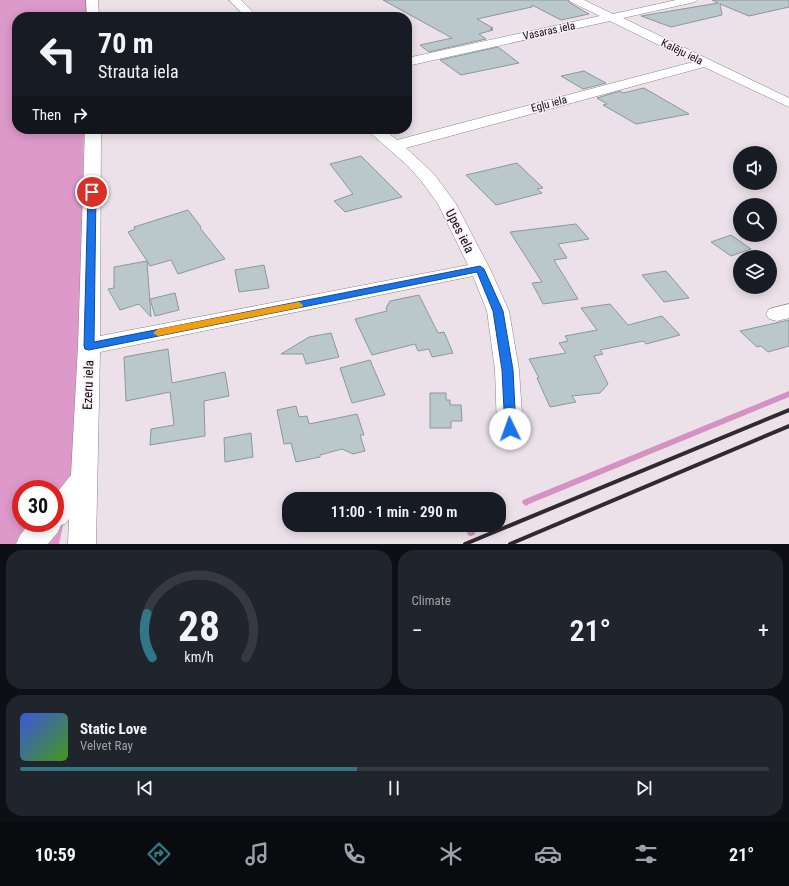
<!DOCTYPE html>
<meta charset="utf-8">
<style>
body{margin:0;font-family:"Roboto Condensed",sans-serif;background:#20242c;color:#f1f3f6;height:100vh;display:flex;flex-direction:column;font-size:15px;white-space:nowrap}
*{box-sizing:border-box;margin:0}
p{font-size:13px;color:#9ea1a6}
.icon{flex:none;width:22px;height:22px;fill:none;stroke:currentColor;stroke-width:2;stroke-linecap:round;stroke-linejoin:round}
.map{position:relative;height:544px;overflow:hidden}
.drawer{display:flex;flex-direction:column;gap:6px;padding:6px;background:#0d0f14;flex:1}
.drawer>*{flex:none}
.guide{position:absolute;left:12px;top:12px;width:400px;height:122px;border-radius:16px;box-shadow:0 2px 10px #0003;background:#171b24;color:#f1f3f6;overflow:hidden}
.fabs{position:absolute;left:733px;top:146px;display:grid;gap:8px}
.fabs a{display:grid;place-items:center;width:44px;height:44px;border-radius:50%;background:#171b24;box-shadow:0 2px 10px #0003;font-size:20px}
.speed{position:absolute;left:12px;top:480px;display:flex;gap:8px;font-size:20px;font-weight:700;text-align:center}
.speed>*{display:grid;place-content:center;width:52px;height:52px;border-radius:50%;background:#171b24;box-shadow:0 2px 10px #0003;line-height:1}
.speed .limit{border:6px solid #d22;background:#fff;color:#111}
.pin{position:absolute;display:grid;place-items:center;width:34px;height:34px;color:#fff;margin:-17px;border:2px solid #fff;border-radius:50%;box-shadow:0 1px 4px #0007}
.me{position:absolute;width:44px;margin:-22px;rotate:357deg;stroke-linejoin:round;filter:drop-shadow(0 0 3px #0008)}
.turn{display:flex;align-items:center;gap:14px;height:84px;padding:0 20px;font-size:18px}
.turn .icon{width:52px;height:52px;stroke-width:2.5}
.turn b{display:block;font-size:28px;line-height:34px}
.then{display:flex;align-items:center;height:38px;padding:0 20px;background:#0003;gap:8px;font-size:15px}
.big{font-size:30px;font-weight:600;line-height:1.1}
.drawer .widget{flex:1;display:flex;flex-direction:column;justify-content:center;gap:6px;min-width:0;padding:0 14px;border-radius:16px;background:#20242c}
.drawer .dial{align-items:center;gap:0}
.dial svg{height:104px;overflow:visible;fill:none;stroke:#363941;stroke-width:7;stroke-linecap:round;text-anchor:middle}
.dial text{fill:#f1f3f6;stroke:none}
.song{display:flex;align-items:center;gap:12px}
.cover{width:48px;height:48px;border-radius:6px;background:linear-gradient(135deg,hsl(230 70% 55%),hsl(100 70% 35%))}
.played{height:4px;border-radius:2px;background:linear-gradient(90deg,#327786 45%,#363941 45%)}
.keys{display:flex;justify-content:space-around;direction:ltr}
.heat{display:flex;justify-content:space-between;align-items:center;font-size:22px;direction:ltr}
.drawer .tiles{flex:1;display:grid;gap:6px;grid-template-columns:1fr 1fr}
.widget:last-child{grid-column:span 2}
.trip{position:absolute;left:282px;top:492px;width:224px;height:40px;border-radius:16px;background:#171b24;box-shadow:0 2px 10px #0003;font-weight:600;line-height:40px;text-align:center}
.tab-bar{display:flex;height:64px;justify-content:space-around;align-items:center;background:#090b0e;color:#9ea1a6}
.tab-bar .icon{width:28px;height:28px}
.tab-bar .selected{color:#327786}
.tab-bar b{font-size:18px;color:#f1f3f6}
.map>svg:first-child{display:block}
</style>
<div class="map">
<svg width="789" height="544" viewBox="0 0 789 544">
<rect width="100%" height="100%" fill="#ece1e9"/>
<path fill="#dd99ca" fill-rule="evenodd" d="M 0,0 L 88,0 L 87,17 L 17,17 L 17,129 L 84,129 L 79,453 L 59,544 L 0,544 ZM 21,489 L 55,489 L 55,523 L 21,523 Z"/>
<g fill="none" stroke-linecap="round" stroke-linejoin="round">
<g fill="#d491c1" fill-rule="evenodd">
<polygon points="789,391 789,397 529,504 526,506 523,504 522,502 523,500"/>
<polygon points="501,509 504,510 505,513 504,516 499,518 499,510"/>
<polygon points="470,525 479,525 474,535 471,536 468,535 467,532"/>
</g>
</g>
<g fill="#bac8cb" stroke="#8b989c">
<polygon points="383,0 568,0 570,3 589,14 561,20 532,5 532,7 477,19 493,28 490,29 493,30 479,34 486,39 429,52 420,45 452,38"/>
<polygon points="712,0 789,0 789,7 749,16 720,4 722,15 671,27 641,16 718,3"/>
<polygon points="498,47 519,63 461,75 440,60"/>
<polygon points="584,71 606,83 583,89 561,76"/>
<polygon points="644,88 689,114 636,124 603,105 607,104 597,98 620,91 623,93"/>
<polygon points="361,156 402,197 345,212 334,201 353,194 330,164"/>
<polygon points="517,163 543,188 537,189 542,193 496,205 466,175"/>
<polygon points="188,210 201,227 200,228 225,259 178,274 171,260 150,266 147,261 151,317 139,304 120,310 108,289 114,288 114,267 147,261 128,232 135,229 134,227"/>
<polygon points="576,224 589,239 558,244 567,258 554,260 578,299 543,304 532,283 542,282 510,232"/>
<polygon points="731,235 751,249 731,256 711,242"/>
<polygon points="264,265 269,288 239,292 235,270"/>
<polygon points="666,271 689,298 664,302 642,275"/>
<polygon points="175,293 179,310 155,316 150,299"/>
<polygon points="419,295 438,333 444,332 453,353 432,357 429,349 418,351 415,344 372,355 355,319 387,311 386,308 390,301"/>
<polygon points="610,304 628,325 662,316 680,335 646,344 643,341 600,350 603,354 594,356 608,384 600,393 572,396 576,402 550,407 537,378 539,378 529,359 566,353 559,343 568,341 565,336 597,330 581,308"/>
<polygon points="789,320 789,346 768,352 761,346 757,347 740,331"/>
<polygon points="331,333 339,357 306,364 303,354 281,354 309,337"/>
<polygon points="168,349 172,383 225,372 229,396 204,401 205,436 150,445 151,429 174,425 170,392 126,401 124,357"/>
<polygon points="370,360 385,395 352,403 340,368"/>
<polygon points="430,393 446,393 446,400 450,400 450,405 461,405 462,421 451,421 451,428 430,428"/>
<polygon points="296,406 299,417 307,416 309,424 357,414 364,435 360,435 365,451 353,454 342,449 320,455 320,457 296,462 291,443 284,444 277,410"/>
<polygon points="251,433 253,457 225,462 224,438"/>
</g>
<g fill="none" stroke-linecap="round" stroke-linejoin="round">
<g stroke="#8d838a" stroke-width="1">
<g id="minor">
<polygon points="86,0 98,0 99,17 87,17"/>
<polygon points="229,0 241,0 258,17 246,17"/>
<polygon points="569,0 584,0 613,14 676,0 697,0 695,2 623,18 789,98 789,107 704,67 406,148 434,174 456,204 490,269 509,311 519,370 523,429 519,436 510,439 501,436 497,429 495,370 487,311 473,276 100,352 96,544 68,544 69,519 65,524 61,525 58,532 48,544 16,544 20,535 30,523 55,523 55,495 71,475 78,346 85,129 101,129 100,336 468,265 438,204 422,182 408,166 366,129 383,129 397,140 693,62 610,21 407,66 407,58 600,16 571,2"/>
<polygon points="789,304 789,318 777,321 769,319 766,314 769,309"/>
</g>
</g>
<use href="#minor" fill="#fff" fill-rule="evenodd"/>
<g stroke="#2f2a2d" stroke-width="4">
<polyline points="465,544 789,410"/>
<polyline points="510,544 789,426"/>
</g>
</g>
<polygon fill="#1a73e8" stroke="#114b97" points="92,189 96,192 94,342 480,266 484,269 503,311 513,370 516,429 515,432 510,433 506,432 505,429 502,370 493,311 477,272 89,350 85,349 84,346 88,192"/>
<polygon fill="#f59e0b" points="299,302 303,305 302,307 158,336 153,333 158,329"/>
<g text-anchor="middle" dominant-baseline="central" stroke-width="3" stroke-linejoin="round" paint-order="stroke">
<g font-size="11" fill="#0f0b0e" stroke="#faeef6">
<text transform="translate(549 31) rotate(-12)">Vasaras iela</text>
<text transform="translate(682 52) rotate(26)">Kalēju iela</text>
<text transform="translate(549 104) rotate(-15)">Egļu iela</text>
</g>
<g font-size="13" fill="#0f0b0e" stroke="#faeef6">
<text transform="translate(460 231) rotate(63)">Upes iela</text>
<text transform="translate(88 385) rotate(-88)">Ezeru iela</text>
</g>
</g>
</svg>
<div class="fabs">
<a><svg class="icon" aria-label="sound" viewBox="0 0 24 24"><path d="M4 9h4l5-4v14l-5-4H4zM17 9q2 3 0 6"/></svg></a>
<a><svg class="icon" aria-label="search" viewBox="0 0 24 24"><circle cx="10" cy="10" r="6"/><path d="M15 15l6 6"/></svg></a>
<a><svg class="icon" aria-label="layers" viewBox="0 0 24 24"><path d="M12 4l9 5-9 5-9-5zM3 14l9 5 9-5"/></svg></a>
</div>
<div class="speed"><div class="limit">30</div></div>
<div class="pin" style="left:92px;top:192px;background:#d93025"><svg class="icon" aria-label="arrive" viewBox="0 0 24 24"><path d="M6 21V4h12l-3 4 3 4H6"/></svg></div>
<svg class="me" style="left:510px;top:429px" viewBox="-20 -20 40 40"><circle r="19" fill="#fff"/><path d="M0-13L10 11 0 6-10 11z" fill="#1a73e8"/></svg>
<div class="trip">11:00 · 1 min · 290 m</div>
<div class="guide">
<div class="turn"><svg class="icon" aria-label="left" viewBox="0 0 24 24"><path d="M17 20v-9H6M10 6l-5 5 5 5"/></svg><div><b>70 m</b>Strauta iela</div></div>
<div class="then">Then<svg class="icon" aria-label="right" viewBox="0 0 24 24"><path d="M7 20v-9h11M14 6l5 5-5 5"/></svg></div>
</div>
</div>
<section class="drawer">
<div class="tiles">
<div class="widget dial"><svg viewBox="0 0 100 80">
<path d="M14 69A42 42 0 1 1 86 69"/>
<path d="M14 69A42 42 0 0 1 10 35" stroke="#327786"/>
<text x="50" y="56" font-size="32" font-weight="700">28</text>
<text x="50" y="72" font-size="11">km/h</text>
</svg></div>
<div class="widget"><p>Climate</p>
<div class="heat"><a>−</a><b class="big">21°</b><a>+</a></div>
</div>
<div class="widget">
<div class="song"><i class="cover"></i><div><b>Static Love</b><p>Velvet Ray</p></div></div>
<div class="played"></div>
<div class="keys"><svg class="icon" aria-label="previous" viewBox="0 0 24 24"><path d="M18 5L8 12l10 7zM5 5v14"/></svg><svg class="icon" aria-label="pause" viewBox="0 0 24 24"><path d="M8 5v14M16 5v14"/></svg><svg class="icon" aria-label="next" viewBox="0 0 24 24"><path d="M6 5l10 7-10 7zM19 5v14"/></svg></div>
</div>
</div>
</section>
<nav class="tab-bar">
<b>10:59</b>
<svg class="icon selected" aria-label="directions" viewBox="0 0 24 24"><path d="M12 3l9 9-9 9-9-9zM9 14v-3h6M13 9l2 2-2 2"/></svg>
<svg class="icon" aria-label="music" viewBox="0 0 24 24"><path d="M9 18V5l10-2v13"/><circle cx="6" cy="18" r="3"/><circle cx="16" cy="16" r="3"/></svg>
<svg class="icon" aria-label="phone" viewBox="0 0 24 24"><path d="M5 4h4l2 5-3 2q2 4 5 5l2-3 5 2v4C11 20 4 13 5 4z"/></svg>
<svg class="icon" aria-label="climate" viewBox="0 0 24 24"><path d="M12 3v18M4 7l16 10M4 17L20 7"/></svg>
<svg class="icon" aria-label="car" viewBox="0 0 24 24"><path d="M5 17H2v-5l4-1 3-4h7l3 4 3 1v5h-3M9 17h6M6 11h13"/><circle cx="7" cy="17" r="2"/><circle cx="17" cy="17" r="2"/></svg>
<svg class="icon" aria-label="filters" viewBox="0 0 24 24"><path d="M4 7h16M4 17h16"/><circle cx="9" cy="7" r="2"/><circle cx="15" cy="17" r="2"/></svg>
<b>21°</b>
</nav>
